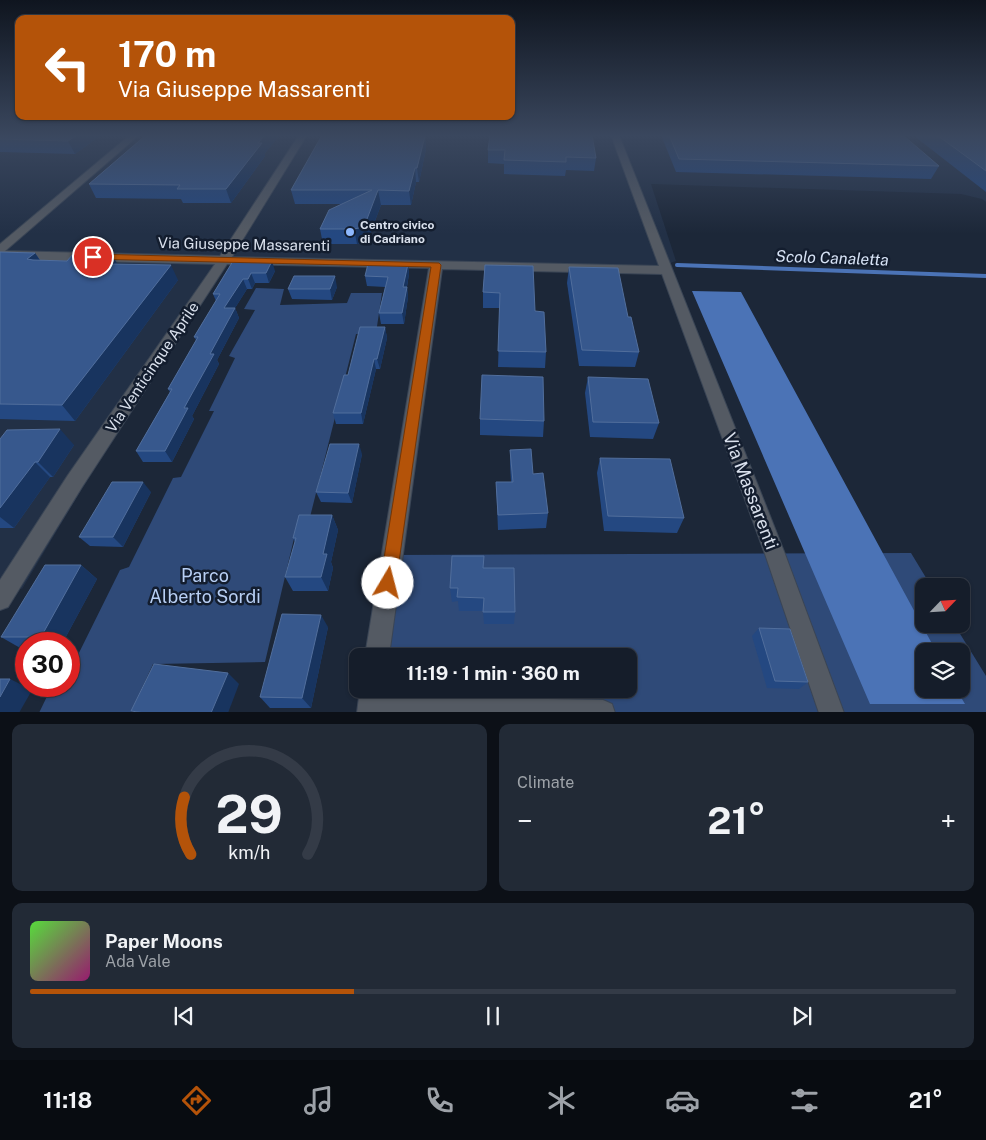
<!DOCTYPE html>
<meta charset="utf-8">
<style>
body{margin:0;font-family:"Public Sans",sans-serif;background:#222a36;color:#f1f3f6;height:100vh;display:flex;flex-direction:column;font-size:19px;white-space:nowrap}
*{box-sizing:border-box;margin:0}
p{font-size:16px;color:#9da2a8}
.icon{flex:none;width:28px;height:28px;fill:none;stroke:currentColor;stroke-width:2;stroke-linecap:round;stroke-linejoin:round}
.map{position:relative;height:712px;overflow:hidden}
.side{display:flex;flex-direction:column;gap:12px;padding:12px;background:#0c1017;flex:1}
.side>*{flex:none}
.hud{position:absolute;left:15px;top:15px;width:500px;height:105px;border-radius:10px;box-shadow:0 1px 4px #0004,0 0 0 1px #343b47;background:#b45309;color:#fff;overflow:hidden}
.needle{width:32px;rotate:65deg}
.buttons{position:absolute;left:915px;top:578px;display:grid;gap:10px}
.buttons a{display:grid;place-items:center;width:55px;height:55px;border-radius:10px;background:#151d2a;box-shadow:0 1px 4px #0004,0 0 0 1px #343b47;font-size:25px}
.speed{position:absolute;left:15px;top:632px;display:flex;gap:10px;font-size:25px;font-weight:700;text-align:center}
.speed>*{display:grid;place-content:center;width:65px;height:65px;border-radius:50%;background:#151d2a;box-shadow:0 1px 4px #0004,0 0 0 1px #343b47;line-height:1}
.speed .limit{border:8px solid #d22;background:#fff;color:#111}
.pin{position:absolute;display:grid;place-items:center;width:42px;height:42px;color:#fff;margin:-21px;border:2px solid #fff;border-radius:50%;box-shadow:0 1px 5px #0007}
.me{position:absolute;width:55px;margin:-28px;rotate:8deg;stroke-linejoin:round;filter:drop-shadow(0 0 4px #0008)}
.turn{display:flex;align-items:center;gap:18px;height:105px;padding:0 20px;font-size:22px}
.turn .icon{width:65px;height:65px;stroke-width:2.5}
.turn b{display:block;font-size:35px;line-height:42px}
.big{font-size:38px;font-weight:700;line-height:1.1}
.side .tile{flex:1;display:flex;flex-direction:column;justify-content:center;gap:8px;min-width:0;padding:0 18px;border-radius:10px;background:#222a36}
.side .dial{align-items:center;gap:0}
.dial svg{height:130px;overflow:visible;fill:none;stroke:#343b47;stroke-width:7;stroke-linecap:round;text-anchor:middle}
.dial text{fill:#f1f3f6;stroke:none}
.song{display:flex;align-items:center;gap:15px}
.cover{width:60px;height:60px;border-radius:8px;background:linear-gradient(135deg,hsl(110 70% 55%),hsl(320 70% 35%))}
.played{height:5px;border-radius:2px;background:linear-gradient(90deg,#b45309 35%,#343b47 35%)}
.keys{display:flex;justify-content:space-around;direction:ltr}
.heat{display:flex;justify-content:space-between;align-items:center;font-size:28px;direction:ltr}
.side .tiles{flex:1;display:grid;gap:12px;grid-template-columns:1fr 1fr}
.tile:last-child{grid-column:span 2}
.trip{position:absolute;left:349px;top:648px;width:288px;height:50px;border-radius:10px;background:#151d2a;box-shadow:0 1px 4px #0004,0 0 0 1px #343b47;font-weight:700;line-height:50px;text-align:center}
.tab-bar{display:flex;height:80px;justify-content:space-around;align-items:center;background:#080c11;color:#9da2a8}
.tab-bar .icon{width:35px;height:35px}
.tab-bar .current{color:#b45309}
.tab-bar b{font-size:22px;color:#f1f3f6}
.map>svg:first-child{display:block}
</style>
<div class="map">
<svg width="986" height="713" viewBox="0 0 986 713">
<rect width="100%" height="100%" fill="#1c2738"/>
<polygon fill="#223046" points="0,135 986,135 986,202 982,199 961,194 651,184 676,261 649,270 219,260 22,589 0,577"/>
<g fill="#2f4a78" fill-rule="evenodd">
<polygon points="256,288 284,289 280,305 347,303 351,293 382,293 376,333 356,334 310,517 299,517 265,662 153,664 131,712 39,713 52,686 69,686 69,673 120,570 129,567 173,478 181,477 214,411 209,411 235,358 229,356 255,310 244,309"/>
<path d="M 911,553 L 931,586 L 924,586 L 924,624 L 954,624 L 986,676 L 986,712 L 363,713 L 368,689 L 628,689 L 628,656 L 373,656 L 392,555 ZM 924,651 L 961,651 L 961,689 L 924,689 Z"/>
</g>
<polygon fill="#4b73b6" points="692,291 741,292 936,651 924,651 924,689 956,689 965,704 870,704"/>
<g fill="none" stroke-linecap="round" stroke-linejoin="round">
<polyline stroke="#4b73b6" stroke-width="4" points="677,265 986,276"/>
<g stroke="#3a4555" stroke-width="2">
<g id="minor">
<polygon points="130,135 139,135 5,251 220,256 299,135 307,135 232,257 659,266 611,135 619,135 785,554 844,713 819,713 765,554 662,274 442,269 389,656 365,656 429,268 227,264 82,487 8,607 0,610 0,580 68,475 215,264 0,259 0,244"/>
<polygon points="360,689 384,689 383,696 603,700 612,704 615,713 357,713"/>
</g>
</g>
<use href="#minor" fill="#545a63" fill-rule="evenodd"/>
</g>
<g fill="#244881">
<polygon points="0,135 101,135 75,154 0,152"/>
<polygon points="146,135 280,135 265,153 265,156 231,203 183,203 181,199 96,198 89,184"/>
<polygon points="490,135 596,158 594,171 566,170 565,176 504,174 504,164 488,163 488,150"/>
<polygon points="661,135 830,135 939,166 931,179 676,172"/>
<polygon points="913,135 981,135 986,138 986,192"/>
<polygon points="420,136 425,136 426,149 419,182 416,182 411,205 381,205 367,242 357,244 323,244 320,229 341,204 295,204 291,190"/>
<polygon points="0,252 35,253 40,260 117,264 178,280 75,421 0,419"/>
<polygon points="233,261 275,271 269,283 255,283 252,289 247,289 235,308 239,318 217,360 219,364 192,416 194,419 172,462 143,462 136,451 170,392 168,389 196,340 194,337 216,301 213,294"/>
<polygon points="408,264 409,274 407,287 408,297 404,324 381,324 379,313 385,287 367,286 365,276"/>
<polygon points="485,265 535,311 546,352 545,368 498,367 500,308 483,308 483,292"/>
<polygon points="569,267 628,317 639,352 635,367 579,366 567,283"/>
<polygon points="337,287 332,300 292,299 288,289"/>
<polygon points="385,327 387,338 380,369 376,369 363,424 336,424 333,413 348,375"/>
<polygon points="588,377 659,423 653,439 590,437 585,393"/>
<polygon points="480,419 544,421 543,437 480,435"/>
<polygon points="0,439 74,445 53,477 50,477 14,528 0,528"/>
<polygon points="510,450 533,474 548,513 546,528 498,530 496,482 511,482 510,465"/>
<polygon points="362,454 352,503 321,502 316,492"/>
<polygon points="600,458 684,518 677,533 604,531 597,473"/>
<polygon points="151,492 123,547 90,546 79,537"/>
<polygon points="332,515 338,530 331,562 333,568 328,591 293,591 285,577 295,542 293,538"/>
<polygon points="484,556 484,568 515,612 514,624 484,624 483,611 459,611 458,601 452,602 450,588"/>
<polygon points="81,565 97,579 62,644 26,644 26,649 22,649 1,637"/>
<polygon points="328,627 311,708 270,708 260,697"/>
<polygon points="759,628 808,682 799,689 767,688 752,636"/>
</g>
<g fill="#18345f">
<polygon points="77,135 101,135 75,154 68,141"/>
<polygon points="265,135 280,135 265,153 265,156 231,203 226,189 258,143"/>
<polygon points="425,136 426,149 419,182 417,168"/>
<polygon points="415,168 416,182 411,205 409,191"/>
<polygon points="378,190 381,205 367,242 357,244 354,229"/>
<polygon points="35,253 45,268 27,259"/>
<polygon points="112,255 121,270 118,273 106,262"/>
<polygon points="272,261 275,271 269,283 266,273"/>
<polygon points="408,264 409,274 405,297 403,287"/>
<polygon points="171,265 178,280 75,421 62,405"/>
<polygon points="251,273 255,283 252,289 248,279"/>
<polygon points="335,276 337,287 332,300 330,289"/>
<polygon points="243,279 247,289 235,308 239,318 217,360 219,364 192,416 194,419 172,462 165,451 210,354 224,308"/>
<polygon points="407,287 408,297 404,324 402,313"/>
<polygon points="385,327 387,338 380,369 377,359"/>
<polygon points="374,359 376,369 363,424 361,413"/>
<polygon points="60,429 74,445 53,477 38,462"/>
<polygon points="359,444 362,454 352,503 348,493"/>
<polygon points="35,462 50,477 14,528 0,517 0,508"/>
<polygon points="143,482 151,492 123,547 113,537"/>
<polygon points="332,515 338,530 331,562 333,568 328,591 321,577 323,554"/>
<polygon points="81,565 97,579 62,644 51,644 41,637"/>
<polygon points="321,615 328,627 311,708 302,698"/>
<polygon points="228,673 239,684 228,713 211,713"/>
<polygon points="10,679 32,690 19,713 0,713 0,697"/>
</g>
<g fill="#37588d" stroke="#516e9c">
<polygon points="0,135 77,135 68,141 0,139"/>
<polygon points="146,135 265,135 258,143 262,143 226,189 177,189 180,185 89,184"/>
<polygon points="322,135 417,135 416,136 425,136 417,168 415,168 409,191 378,190 364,227 354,229 320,229 329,210 372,190 291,190"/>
<polygon points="490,135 592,135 596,158 566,157 566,162 504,160 505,150 488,150"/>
<polygon points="669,135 830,135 904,136 939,166 679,159"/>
<polygon points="937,135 981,135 986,138 986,171"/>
<polygon points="0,252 35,253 27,259 33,260 67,261 73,254 112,255 106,262 111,262 109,264 171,265 62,405 0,404"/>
<polygon points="233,261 272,261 266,273 251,273 248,279 243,279 224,308 235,308 210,354 214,354 184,408 188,408 165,451 136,451 172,389 168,389 198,337 194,337 220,294 213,294"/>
<polygon points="368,264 408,264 403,287 407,287 402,313 379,313 388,277 365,276"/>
<polygon points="485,265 533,266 535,311 544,312 546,352 498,351 500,293 483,292"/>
<polygon points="569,267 618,268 628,317 631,317 639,352 582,350"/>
<polygon points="294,276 335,276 330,289 288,289"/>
<polygon points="360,327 385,327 377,359 374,359 361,413 333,413 344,375 348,375"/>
<polygon points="482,375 543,377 544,421 480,419"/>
<polygon points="588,377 648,379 659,423 593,422"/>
<polygon points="60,429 38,462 35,462 0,508 0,439 7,430"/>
<polygon points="330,444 359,444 348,493 316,492"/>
<polygon points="531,449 533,474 543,473 548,513 498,515 496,482 513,482 510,450"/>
<polygon points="600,458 670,459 684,518 608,516"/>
<polygon points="112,482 143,482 113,537 79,537"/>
<polygon points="299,515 332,515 323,554 327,554 321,577 285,577 296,538 293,538"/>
<polygon points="452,556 484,556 483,568 514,568 515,612 483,612 484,598 457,597 458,588 450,588"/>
<polygon points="45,565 81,565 41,637 1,637"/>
<polygon points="282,614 321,615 302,698 260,697"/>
<polygon points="759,628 790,629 808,682 775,681"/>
<polygon points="154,664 228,673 211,713 145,713 131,711"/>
<polygon points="0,679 10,679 0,697"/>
</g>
<linearGradient id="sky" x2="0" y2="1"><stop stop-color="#0f151f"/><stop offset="0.58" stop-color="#3a475e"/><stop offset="1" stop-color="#3a475e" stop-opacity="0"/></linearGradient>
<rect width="986" height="234" fill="url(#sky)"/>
<polygon fill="#b45309" stroke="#753606" points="93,254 439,263 441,265 396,583 393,588 388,591 382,588 380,583 431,267 90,259 90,255"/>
<circle fill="#8eb8fd" stroke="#131d2e" stroke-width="2" cx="350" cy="232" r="5"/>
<g text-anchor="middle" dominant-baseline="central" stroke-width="5" stroke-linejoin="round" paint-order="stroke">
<g font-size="12" font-weight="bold" fill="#dae1ed" stroke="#131d2e" text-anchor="start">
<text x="360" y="225">Centro civico<tspan x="360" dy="14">di Cadriano</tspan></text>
</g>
<g font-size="15" fill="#dae1ed" stroke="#131d2e">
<text transform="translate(244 244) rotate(1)">Via Giuseppe Massarenti</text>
<text transform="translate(152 367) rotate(-56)">Via Venticinque Aprile</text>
</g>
<g font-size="16" font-style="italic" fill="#d7e3f6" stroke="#131d2e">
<text transform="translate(832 258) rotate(2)">Scolo Canaletta</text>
</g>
<g font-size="18" fill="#dae1ed" stroke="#131d2e">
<text transform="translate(751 491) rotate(69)">Via Massarenti</text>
</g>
<g font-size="18" fill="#b8cff4" stroke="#131d2e">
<text x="205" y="575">Parco<tspan x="205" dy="21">Alberto Sordi</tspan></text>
</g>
</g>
</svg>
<div class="buttons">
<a><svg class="needle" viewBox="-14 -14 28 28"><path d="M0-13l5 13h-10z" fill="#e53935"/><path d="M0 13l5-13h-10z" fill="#9da2a8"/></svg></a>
<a><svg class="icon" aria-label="layers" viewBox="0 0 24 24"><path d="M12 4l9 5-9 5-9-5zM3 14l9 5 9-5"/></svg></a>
</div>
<div class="speed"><div class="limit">30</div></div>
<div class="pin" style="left:93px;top:257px;background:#d93025"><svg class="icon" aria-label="arrive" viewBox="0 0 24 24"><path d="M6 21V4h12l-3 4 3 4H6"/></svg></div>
<svg class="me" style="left:388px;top:583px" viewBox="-20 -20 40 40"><circle r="19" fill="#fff"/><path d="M0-13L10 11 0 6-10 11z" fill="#b45309"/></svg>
<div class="trip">11:19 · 1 min · 360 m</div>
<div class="hud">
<div class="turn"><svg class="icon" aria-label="left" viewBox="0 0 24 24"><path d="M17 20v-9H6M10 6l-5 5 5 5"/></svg><div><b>170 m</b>Via Giuseppe Massarenti</div></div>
</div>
</div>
<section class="side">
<div class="tiles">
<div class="tile dial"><svg viewBox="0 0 100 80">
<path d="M14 69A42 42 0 1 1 86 69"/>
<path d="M14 69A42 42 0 0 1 10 34" stroke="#b45309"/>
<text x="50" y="56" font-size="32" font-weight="700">29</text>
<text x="50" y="72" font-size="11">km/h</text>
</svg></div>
<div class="tile"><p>Climate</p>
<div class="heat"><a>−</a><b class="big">21°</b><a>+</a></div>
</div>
<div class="tile">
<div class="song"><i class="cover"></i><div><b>Paper Moons</b><p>Ada Vale</p></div></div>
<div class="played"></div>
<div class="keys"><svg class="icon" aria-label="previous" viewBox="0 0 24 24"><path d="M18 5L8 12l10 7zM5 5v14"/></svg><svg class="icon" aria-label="pause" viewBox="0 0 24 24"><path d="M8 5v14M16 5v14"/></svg><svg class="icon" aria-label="next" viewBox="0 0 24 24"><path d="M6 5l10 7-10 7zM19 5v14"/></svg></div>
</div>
</div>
</section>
<nav class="tab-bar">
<b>11:18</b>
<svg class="icon current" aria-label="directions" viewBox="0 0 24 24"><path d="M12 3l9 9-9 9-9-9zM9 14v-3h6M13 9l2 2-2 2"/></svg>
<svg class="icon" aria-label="music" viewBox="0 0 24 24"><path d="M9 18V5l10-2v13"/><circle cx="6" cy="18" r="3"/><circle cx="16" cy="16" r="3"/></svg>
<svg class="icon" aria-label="phone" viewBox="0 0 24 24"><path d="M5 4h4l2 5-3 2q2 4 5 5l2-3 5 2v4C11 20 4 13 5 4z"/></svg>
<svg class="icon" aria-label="climate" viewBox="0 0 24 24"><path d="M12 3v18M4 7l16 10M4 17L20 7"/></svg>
<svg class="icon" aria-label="car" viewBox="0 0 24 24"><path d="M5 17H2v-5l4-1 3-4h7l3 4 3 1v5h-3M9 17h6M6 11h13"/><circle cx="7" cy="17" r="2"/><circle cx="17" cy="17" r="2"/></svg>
<svg class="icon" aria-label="filters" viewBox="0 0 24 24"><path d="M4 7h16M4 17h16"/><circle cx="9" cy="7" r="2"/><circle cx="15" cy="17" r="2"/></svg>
<b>21°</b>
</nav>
